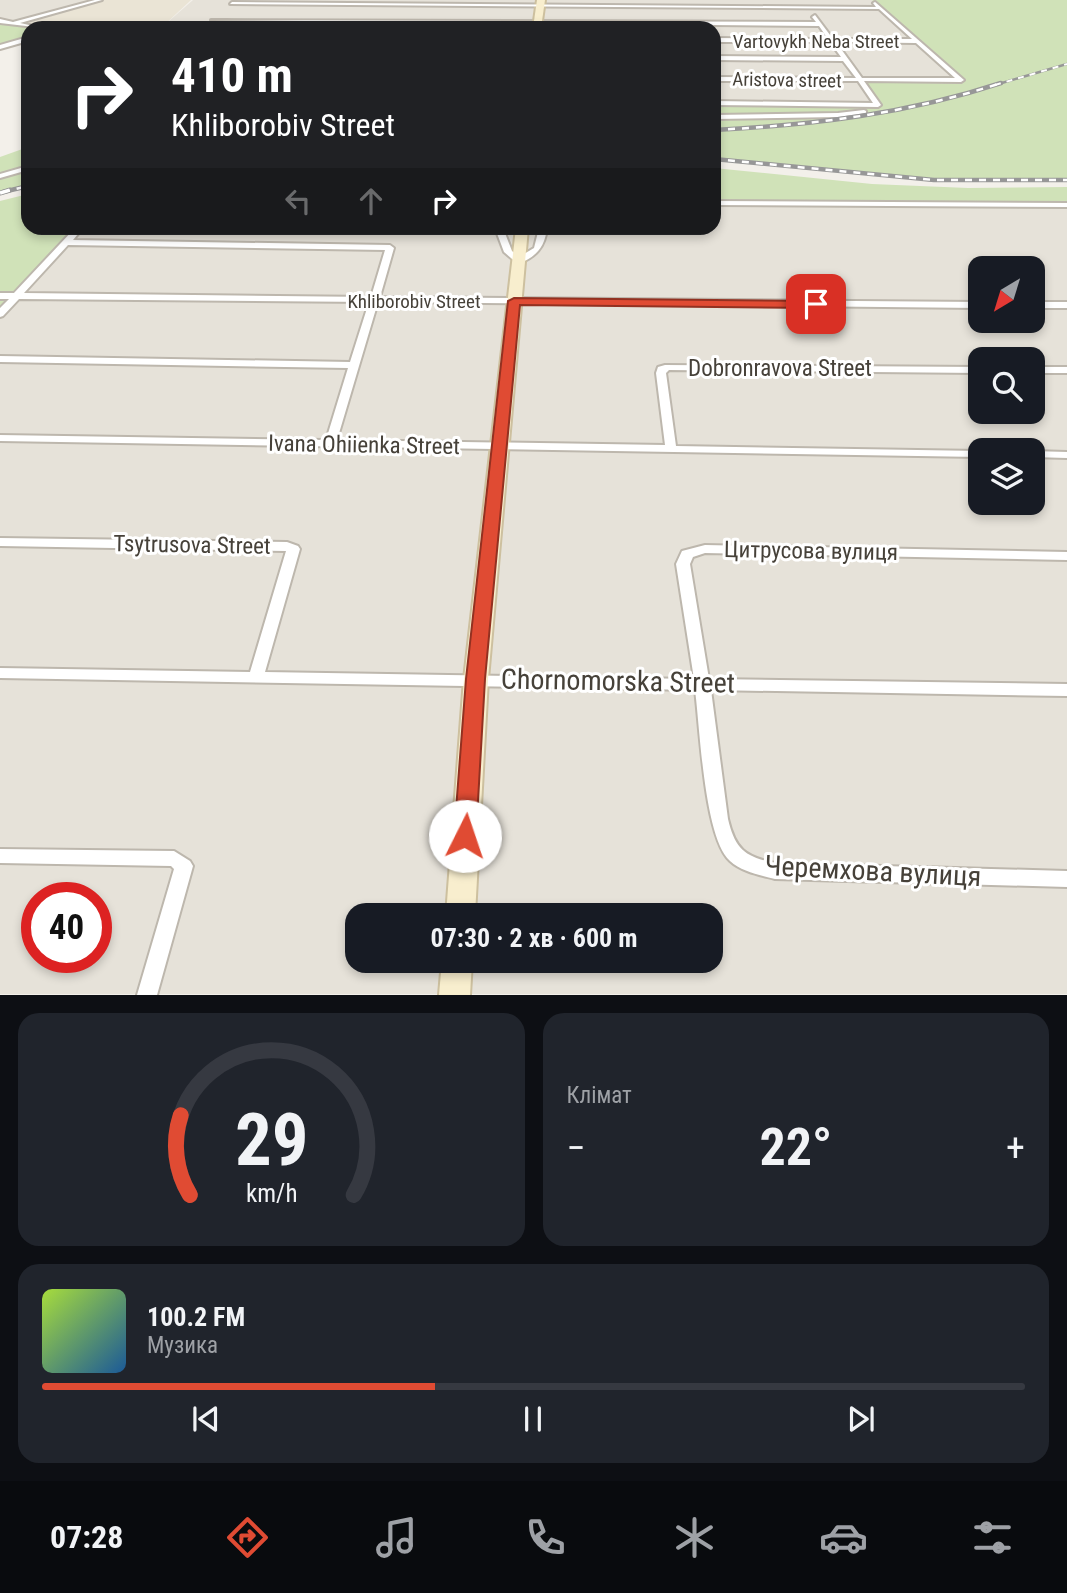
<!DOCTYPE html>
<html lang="uk">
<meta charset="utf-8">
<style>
body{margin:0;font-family:"Roboto Condensed",sans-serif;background:#20242c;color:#f1f3f6;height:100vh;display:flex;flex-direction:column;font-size:26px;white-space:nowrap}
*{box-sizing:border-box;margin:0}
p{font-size:23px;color:#9ea1a6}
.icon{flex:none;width:38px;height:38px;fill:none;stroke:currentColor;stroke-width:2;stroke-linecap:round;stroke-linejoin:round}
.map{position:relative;height:995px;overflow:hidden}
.panel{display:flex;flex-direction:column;gap:18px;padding:18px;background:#0d0f14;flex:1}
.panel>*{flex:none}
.banner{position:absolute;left:21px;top:21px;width:700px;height:214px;border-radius:21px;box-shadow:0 4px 10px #0003;background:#202124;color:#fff;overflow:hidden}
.needle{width:46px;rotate:218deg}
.fabs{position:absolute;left:968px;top:256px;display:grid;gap:14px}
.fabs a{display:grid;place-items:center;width:77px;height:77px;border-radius:14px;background:#171b24;box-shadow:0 4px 10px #0003;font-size:35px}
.speed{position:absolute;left:21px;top:882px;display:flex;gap:14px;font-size:35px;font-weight:700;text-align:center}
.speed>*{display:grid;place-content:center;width:91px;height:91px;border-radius:50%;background:#171b24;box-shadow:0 4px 10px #0003;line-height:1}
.speed .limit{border:10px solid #d22;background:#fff;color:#111}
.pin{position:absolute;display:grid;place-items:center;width:60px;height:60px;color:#fff;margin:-30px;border-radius:14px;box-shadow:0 4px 10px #0006}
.me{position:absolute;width:77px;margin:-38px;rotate:4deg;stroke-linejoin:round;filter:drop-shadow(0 0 5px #0008)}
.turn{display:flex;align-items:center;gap:24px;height:147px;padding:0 35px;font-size:32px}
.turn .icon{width:91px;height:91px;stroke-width:2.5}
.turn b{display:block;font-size:49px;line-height:60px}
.lanes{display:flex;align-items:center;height:66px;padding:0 35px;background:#0003;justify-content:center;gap:35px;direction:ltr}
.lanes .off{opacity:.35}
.big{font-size:52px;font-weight:700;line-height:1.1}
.panel .tile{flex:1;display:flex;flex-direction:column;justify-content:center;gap:10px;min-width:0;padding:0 24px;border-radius:21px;background:#20242c}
.panel .dial{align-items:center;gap:0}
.dial svg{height:182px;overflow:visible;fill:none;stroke:#363941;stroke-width:7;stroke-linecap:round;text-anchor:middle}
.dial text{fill:#f1f3f6;stroke:none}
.song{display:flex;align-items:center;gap:21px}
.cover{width:84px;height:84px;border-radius:10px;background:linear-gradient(135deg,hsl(80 70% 55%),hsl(210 70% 35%))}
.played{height:7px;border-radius:4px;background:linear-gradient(90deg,#e04b33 40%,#363941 40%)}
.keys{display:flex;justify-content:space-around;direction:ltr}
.heat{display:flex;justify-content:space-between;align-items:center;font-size:38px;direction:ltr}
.panel .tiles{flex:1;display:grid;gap:18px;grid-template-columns:1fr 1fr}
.tile:last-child{grid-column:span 2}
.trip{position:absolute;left:345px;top:903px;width:378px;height:70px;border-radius:21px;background:#171b24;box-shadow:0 4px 10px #0003;font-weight:700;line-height:70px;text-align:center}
.menu{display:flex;height:112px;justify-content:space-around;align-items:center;background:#090b0e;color:#9ea1a6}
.menu .icon{width:49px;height:49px}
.menu .on{color:#e04b33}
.menu b{font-size:32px;color:#f1f3f6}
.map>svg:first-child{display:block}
</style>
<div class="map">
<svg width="1067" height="995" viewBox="0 0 1067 995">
<rect width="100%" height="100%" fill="#f3f0ea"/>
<g fill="#e6e2d9" fill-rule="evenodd">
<polygon points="0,0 100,0 14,23 0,21"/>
<polygon points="193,0 872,0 961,80 878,103 714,103 714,28 161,28"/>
<path d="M 714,203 L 1064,205 L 1067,208 L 1067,994 L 0,994 L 0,307 L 76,228 L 714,228 ZM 980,268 L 1032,268 L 1032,320 L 980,320 ZM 980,359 L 1032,359 L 1032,411 L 980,411 ZM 980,450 L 1032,450 L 1032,502 L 980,502 ZM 37,898 L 96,898 L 96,957 L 37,957 ZM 357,915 L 710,915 L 710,961 L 357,961 Z"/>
</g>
<polygon fill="#eae4d5" points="100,0 191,0 161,28 40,28 14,23"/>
<g fill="#d0e2b8">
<path d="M 872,0 L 1067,0 L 1067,180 C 948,182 832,173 714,159 L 714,103 L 878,105 L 859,80 L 960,79 Z"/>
<polygon points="0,21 40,28 28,28 28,41 0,49"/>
<polygon points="28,147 28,185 0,191 0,157"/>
<polygon points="714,168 872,184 968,188 1067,187 1067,208 1063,205 714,203"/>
<polygon points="28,194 28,228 76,228 0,307 0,201"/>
</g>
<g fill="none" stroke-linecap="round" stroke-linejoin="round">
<g stroke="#bdb7ad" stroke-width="4">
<g id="street">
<polygon points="95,0 102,0 20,23 43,28 0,23 0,19 13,22"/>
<path d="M 232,2 L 876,7 L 873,3 L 875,2 L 964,80 L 961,82 L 864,81 L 881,105 L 878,107 L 714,105 L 714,101 L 873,103 L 858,81 L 714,81 L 714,77 L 856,78 L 843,61 L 714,60 L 714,56 L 841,57 L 830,42 L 714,42 L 714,38 L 828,39 L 819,26 L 211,20 L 816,22 L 812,17 L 815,15 L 833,39 L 912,39 L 879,9 L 230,4 ZM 836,42 L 916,43 L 955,78 L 862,78 Z"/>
<polygon points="28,37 28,41 0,49 0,45"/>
<polygon points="864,110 866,111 866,113 838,117 714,119 714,115 838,113"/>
<polygon points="28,166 28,170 0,178 0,174"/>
<polygon points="714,201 1067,203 1067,207 714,205"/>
<path d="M 75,228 L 83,228 L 73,240 L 390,245 L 394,248 L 380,297 L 980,302 L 980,308 L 378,302 L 337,440 L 665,445 L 656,373 L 658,367 L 665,365 L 980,367 L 980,373 L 669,370 L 666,373 L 676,446 L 980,451 L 980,457 L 0,441 L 0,435 L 326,440 L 348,368 L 0,362 L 0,356 L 350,362 L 369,302 L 19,299 L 3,316 L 0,317 L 0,308 L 9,299 L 0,299 L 0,293 L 14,293 ZM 68,245 L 385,250 L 371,297 L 24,293 Z"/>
<path d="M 495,228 L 503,228 L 512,251 L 519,257 L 534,248 L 539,228 L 547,228 C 545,247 536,257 518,264 L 504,252 Z"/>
<rect x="1032" y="302" width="35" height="6"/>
<rect x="1032" y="367" width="35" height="6"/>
<polygon points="1032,451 1067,452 1067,458 1032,457"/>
<path d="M 0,538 L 287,542 L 298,546 L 300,549 L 265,672 L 694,679 L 676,564 L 682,551 L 705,545 L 1067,552 L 1067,560 L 705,553 L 693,557 L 690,564 L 709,679 L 1067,684 L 1067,696 L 711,690 L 728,819 C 735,849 745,857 775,863 L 1067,871 L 1067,887 L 775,879 C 760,875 742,872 730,861 C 704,838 700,727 695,690 L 0,678 L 0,668 L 250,672 L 286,551 L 0,546 Z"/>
<polygon points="0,849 174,851 190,861 193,866 157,995 137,995 174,869 171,866 0,863"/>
</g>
</g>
<g stroke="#cdc09f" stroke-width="4">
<g id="secondary">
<polygon points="537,0 545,0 541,28 533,28"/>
<polygon points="516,228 528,228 488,679 475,915 446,915 464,679"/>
<polygon points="442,961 472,961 470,995 439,995"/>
</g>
</g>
<use href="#street" fill="#fff" fill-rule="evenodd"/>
<use href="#secondary" fill="#f8eece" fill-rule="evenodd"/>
<g stroke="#979797" stroke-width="2.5">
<polyline id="rail-far2" points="995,85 1067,64"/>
</g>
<g stroke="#979797" stroke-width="4.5">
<g id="rail-far1">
<path d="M 714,130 C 812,125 907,114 1001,83"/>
<polyline points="714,159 934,180 1067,180"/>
<polyline points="3,192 28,186"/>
</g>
</g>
<g stroke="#979797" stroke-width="5">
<polyline id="rail" points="0,193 10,190"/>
</g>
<use href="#rail-far2" stroke="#fff" stroke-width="2" stroke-dasharray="6" stroke-linecap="butt"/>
<use href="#rail-far1" stroke="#fff" stroke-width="2.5" stroke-dasharray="7" stroke-linecap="butt"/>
<use href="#rail" stroke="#fff" stroke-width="3.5" stroke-dasharray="10" stroke-linecap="butt"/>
</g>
<polygon fill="#e04b33" stroke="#923121" stroke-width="2" points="514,298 816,301 822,304 816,308 520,305 485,679 476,836 473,843 465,846 457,843 454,836 466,679 508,301"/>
<g text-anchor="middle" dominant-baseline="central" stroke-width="6" stroke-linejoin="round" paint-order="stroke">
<g font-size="19" fill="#464139" stroke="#fff">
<text x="816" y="41">Vartovykh Neba Street</text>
<text transform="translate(787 80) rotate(1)">Aristova street</text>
<text x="414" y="301">Khliborobiv Street</text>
</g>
<g font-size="23" fill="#464139" stroke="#fff">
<text x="780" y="368">Dobronravova Street</text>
<text transform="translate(364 445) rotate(1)">Ivana Ohiienka Street</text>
<text transform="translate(192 545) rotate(1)">Tsytrusova Street</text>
<text transform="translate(811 551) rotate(1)">Цитрусова вулиця</text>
</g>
<g font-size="28" fill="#464139" stroke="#fff">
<text transform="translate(618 681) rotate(1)">Chornomorska Street</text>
<text transform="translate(873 871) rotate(3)">Черемхова вулиця</text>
</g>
</g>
</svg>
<div class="fabs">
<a><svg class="needle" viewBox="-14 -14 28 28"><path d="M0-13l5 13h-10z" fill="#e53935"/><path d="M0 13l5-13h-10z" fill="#9ea1a6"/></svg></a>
<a><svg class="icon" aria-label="search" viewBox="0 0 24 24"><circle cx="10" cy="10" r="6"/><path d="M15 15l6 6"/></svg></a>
<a><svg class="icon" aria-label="layers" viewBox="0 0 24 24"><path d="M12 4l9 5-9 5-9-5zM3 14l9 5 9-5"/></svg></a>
</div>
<div class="speed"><div class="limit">40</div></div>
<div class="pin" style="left:816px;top:304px;background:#d93025"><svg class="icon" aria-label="arrive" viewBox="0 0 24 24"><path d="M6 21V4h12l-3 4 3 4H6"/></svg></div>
<svg class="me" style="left:465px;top:836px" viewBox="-20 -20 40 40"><circle r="19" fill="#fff"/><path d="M0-13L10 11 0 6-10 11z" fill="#e04b33"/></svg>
<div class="trip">07:30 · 2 хв · 600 m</div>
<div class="banner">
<div class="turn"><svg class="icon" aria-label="right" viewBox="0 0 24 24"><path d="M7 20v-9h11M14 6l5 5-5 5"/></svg><div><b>410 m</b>Khliborobiv Street</div></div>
<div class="lanes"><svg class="icon off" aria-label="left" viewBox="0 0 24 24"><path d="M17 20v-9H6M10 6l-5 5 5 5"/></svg><svg class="icon off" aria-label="ahead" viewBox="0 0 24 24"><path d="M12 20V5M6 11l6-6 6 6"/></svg><svg class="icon" aria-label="right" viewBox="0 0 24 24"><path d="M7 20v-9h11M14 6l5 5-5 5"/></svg></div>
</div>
</div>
<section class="panel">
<div class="tiles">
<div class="tile dial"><svg viewBox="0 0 100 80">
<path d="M14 69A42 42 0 1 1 86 69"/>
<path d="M14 69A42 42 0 0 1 10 34" stroke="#e04b33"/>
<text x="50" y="56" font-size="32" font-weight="700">29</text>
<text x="50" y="72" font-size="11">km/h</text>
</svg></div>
<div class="tile"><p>Клімат</p>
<div class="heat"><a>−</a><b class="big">22°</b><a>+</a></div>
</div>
<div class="tile">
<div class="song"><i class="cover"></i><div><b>100.2 FM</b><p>Музика</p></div></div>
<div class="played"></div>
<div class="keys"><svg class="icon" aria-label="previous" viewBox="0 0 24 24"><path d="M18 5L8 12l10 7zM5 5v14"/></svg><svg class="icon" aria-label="pause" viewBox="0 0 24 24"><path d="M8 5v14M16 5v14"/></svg><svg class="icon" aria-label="next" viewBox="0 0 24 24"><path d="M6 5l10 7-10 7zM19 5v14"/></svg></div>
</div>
</div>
</section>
<nav class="menu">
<b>07:28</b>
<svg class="icon on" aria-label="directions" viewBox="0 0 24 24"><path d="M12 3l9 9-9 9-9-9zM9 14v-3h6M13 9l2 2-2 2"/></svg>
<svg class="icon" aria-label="music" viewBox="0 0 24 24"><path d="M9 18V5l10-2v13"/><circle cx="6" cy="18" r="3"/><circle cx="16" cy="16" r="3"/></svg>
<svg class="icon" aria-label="phone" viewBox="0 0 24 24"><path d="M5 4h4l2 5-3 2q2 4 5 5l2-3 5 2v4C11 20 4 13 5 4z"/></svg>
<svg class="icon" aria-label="climate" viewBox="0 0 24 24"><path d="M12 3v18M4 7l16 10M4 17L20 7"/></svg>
<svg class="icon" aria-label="car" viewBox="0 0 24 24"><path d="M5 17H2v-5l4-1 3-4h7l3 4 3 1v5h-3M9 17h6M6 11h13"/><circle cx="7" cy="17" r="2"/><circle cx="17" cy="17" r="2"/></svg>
<svg class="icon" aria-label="filters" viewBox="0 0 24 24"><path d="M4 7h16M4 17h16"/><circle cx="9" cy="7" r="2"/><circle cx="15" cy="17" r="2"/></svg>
</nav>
